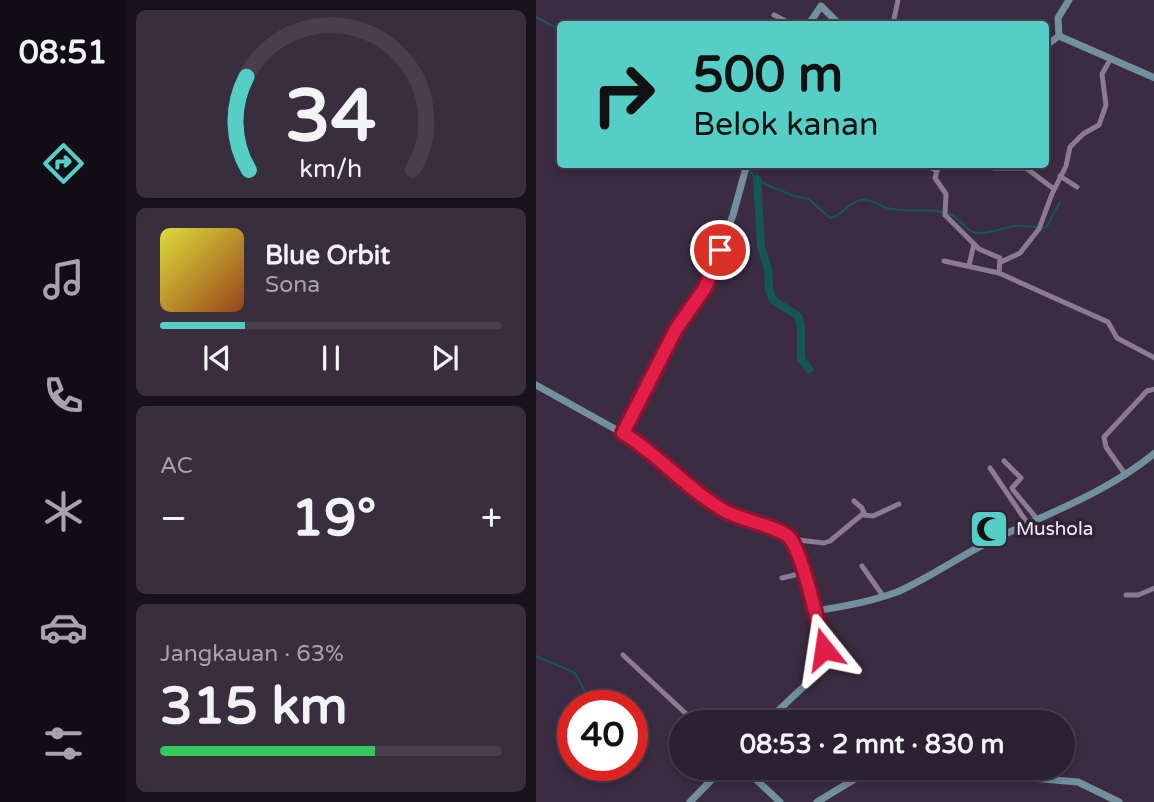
<!DOCTYPE html>
<html lang="id">
<meta charset="utf-8">
<style>
body{margin:0;font-family:"Varela Round",sans-serif;background:#382e3e;color:#f1f3f6;height:100vh;display:flex;flex-direction:column;font-size:26px;white-space:nowrap}
*{box-sizing:border-box;margin:0}
p{font-size:23px;color:#a6a3ac}
.icon{flex:none;width:38px;height:38px;fill:none;stroke:currentColor;stroke-width:2;stroke-linecap:round;stroke-linejoin:round}
.map{position:relative;flex:1;overflow:hidden}
.drawer{display:flex;flex-direction:column;gap:10px;padding:10px;background:#18121c;width:410px}
.drawer>*{flex:none}
.hud{position:absolute;left:21px;top:21px;width:492px;height:147px;border-radius:7px;box-shadow:0 4px 10px #0003,0 0 0 2px #483e4d;background:#55cec5;color:#111;overflow:hidden}
.speed{position:absolute;left:21px;top:690px;display:flex;gap:14px;font-size:35px;font-weight:700;text-align:center}
.speed>*{display:grid;place-content:center;width:91px;height:91px;border-radius:50%;background:#2c2132;box-shadow:0 4px 10px #0003,0 0 0 2px #483e4d;line-height:1}
.speed .limit{border:10px solid #d22;background:#fff;color:#111}
.pin{position:absolute;display:grid;place-items:center;width:60px;height:60px;color:#fff;margin:-30px;border:4px solid #fff;border-radius:50%;box-shadow:0 2px 7px #0007}
.me{position:absolute;width:77px;margin:-38px;rotate:345deg;stroke-linejoin:round;filter:drop-shadow(0 0 5px #0008)}
.turn{display:flex;align-items:center;gap:24px;height:147px;padding:0 21px;font-size:32px}
.turn .icon{width:91px;height:91px;stroke-width:2.5}
.turn b{display:block;font-size:49px;line-height:60px}
.big{font-size:52px;font-weight:700;line-height:1.1}
.drawer .widget{flex:1;display:flex;flex-direction:column;justify-content:center;gap:10px;min-width:0;padding:0 24px;border-radius:10px;background:#382e3e}
.drawer .dial{align-items:center;gap:0}
.dial svg{height:182px;overflow:visible;fill:none;stroke:#483e4d;stroke-width:7;stroke-linecap:round;text-anchor:middle}
.dial text{fill:#f1f3f6;stroke:none}
.song{display:flex;align-items:center;gap:21px}
.cover{width:84px;height:84px;border-radius:10px;background:linear-gradient(135deg,hsl(60 70% 55%),hsl(20 70% 35%))}
.played{height:7px;border-radius:4px;background:linear-gradient(90deg,#55cec5 25%,#483e4d 25%)}
.keys{display:flex;justify-content:space-around;direction:ltr}
.heat{display:flex;justify-content:space-between;align-items:center;font-size:38px;direction:ltr}
.charge{height:10px;border-radius:5px;background:linear-gradient(90deg,#34c759 63%,#483e4d 0)}
.trip{position:absolute;left:133px;top:710px;width:406px;height:70px;border-radius:35px;background:#2c2132;box-shadow:0 4px 10px #0003,0 0 0 2px #483e4d;font-weight:700;line-height:70px;text-align:center}
main{display:flex;flex:1;min-height:0}
.dock{display:flex;flex-direction:column;width:126px;justify-content:space-around;align-items:center;background:#120d14;color:#a6a3ac}
.dock .icon{width:49px;height:49px}
.dock .on{color:#55cec5}
.dock b{font-size:32px;color:#f1f3f6}
.map>svg:first-child{display:block}
</style>
<main>
<nav class="dock">
<b>08:51</b>
<svg class="icon on" aria-label="directions" viewBox="0 0 24 24"><path d="M12 3l9 9-9 9-9-9zM9 14v-3h6M13 9l2 2-2 2"/></svg>
<svg class="icon" aria-label="music" viewBox="0 0 24 24"><path d="M9 18V5l10-2v13"/><circle cx="6" cy="18" r="3"/><circle cx="16" cy="16" r="3"/></svg>
<svg class="icon" aria-label="phone" viewBox="0 0 24 24"><path d="M5 4h4l2 5-3 2q2 4 5 5l2-3 5 2v4C11 20 4 13 5 4z"/></svg>
<svg class="icon" aria-label="climate" viewBox="0 0 24 24"><path d="M12 3v18M4 7l16 10M4 17L20 7"/></svg>
<svg class="icon" aria-label="car" viewBox="0 0 24 24"><path d="M5 17H2v-5l4-1 3-4h7l3 4 3 1v5h-3M9 17h6M6 11h13"/><circle cx="7" cy="17" r="2"/><circle cx="17" cy="17" r="2"/></svg>
<svg class="icon" aria-label="filters" viewBox="0 0 24 24"><path d="M4 7h16M4 17h16"/><circle cx="9" cy="7" r="2"/><circle cx="15" cy="17" r="2"/></svg>
</nav>
<section class="drawer">
<div class="widget dial"><svg viewBox="0 0 100 80">
<path d="M14 69A42 42 0 1 1 86 69"/>
<path d="M14 69A42 42 0 0 1 13 28" stroke="#55cec5"/>
<text x="50" y="56" font-size="32" font-weight="700">34</text>
<text x="50" y="72" font-size="11">km/h</text>
</svg></div>
<div class="widget">
<div class="song"><i class="cover"></i><div><b>Blue Orbit</b><p>Sona</p></div></div>
<div class="played"></div>
<div class="keys"><svg class="icon" aria-label="previous" viewBox="0 0 24 24"><path d="M18 5L8 12l10 7zM5 5v14"/></svg><svg class="icon" aria-label="pause" viewBox="0 0 24 24"><path d="M8 5v14M16 5v14"/></svg><svg class="icon" aria-label="next" viewBox="0 0 24 24"><path d="M6 5l10 7-10 7zM19 5v14"/></svg></div>
</div>
<div class="widget"><p>AC</p>
<div class="heat"><a>−</a><b class="big">19°</b><a>+</a></div>
</div>
<div class="widget"><p>Jangkauan · 63%</p><b class="big">315 km</b><div class="charge"></div></div>
</section>
<div class="map">
<svg width="619" height="802" viewBox="0 0 619 802">
<rect width="100%" height="100%" fill="#3b2c42"/>
<g fill="none" stroke-linecap="round" stroke-linejoin="round">
<g stroke="#135854" stroke-width="2">
<polyline points="0,17 24,30"/>
<path d="M 212,168 L 218,177 L 231,185 L 258,196 L 273,199 L 294,218 C 307,216 312,201 326,200 C 337,199 342,205 351,208 C 373,214 395,206 416,215 C 424,219 429,229 437,232 C 451,236 466,227 480,226 C 487,226 495,227 502,227"/>
<polyline points="506,227 510,228 524,202"/>
<polyline points="0,656 39,673 56,705"/>
</g>
<polyline stroke="#135854" stroke-width="8" points="221,179 225,246 232,269 233,290 237,300 262,316 265,327 265,359 273,369"/>
<g stroke="#8c7a93" stroke-width="5">
<polyline points="238,15 256,24"/>
<polyline points="357,24 362,0"/>
<polyline points="388,164 401,171"/>
<polyline points="403,164 399,178 410,194 409,215 443,249 464,258 463,273 572,322 581,338 619,358"/>
<polyline points="451,164 458,168 490,168 518,189"/>
<polyline points="524,176 541,187"/>
<polyline points="408,261 463,273"/>
<polyline points="465,262 484,253 503,229 516,194 530,166 534,147 547,134 563,125 570,105 566,74 574,60"/>
<polyline points="433,265 438,244"/>
<polyline points="468,461 485,478 476,488 477,490 502,520"/>
<polyline points="454,468 492,524"/>
<polyline points="589,474 570,447 568,437 611,391 619,389"/>
<polyline points="328,515 337,516 363,504"/>
<polyline points="254,539 288,543 294,541 328,513 326,508 318,501"/>
<polyline points="326,566 347,596"/>
<polyline points="246,578 267,573"/>
<polyline points="590,595 602,595 619,588"/>
<polyline points="87,655 160,723"/>
</g>
<g stroke="#728f9e" stroke-width="7">
<polyline points="273,24 285,6 303,24"/>
<polyline points="523,36 619,78"/>
<polyline points="509,46 523,36 522,18 533,0"/>
<polyline points="0,385 97,439 184,508 217,523 241,530 252,537 267,573 289,656 286,667 280,675 229,723"/>
<polyline points="87,433 140,329 171,284 197,215 211,164"/>
<path d="M 278,611 C 306,607 334,602 361,592 C 398,576 432,550 469,534 C 521,510 574,490 619,453"/>
<polyline points="208,768 244,802"/>
<polyline points="444,768 495,778 542,782 583,802"/>
<polyline points="154,802 187,768"/>
<polyline points="281,802 337,768"/>
</g>
</g>
<g fill="none" stroke-linecap="round" stroke-linejoin="round">
<g stroke="#92132f" stroke-width="18">
<path id="route" d="M 184,250 L 169,288 L 140,329 L 87,433 C 123,455 152,490 189,511 C 205,520 243,527 253,537 C 266,551 283,627 288,649"/>
</g>
<use href="#route" stroke="#e11d48" stroke-width="12"/>
</g>
<defs>
<g id="mosque-square" transform="scale(2.0125)"><rect x="-9" y="-9" width="18" height="18" rx="4" fill="#55cec5" stroke="#312237"/><path d="M3.5-4.9A6 6 0 1 0 3.5 4.9A5 5 0 1 1 3.5-4.9Z" fill="#111"/></g>
</defs>
<g fill-rule="evenodd">
<use href="#mosque-square" x="453" y="529"/>
</g>
<g text-anchor="middle" dominant-baseline="central" stroke-width="7" stroke-linejoin="round" paint-order="stroke">
<g font-size="19" fill="#f6ecfa" stroke="#312237" text-anchor="start">
<text x="480" y="529">Mushola</text>
</g>
</g>
</svg>
<div class="speed"><div class="limit">40</div></div>
<div class="pin" style="left:184px;top:250px;background:#d93025"><svg class="icon" aria-label="arrive" viewBox="0 0 24 24"><path d="M6 21V4h12l-3 4 3 4H6"/></svg></div>
<svg class="me" style="left:288px;top:649px" viewBox="-20 -20 40 40"><path d="M0-17L14 15 0 8-14 15z" fill="#e11d48" stroke="#fff" stroke-width="4"/></svg>
<div class="trip">08:53 · 2 mnt · 830 m</div>
<div class="hud">
<div class="turn"><svg class="icon" aria-label="right" viewBox="0 0 24 24"><path d="M7 20v-9h11M14 6l5 5-5 5"/></svg><div><b>500 m</b>Belok kanan</div></div>
</div>
</div>
</main>
